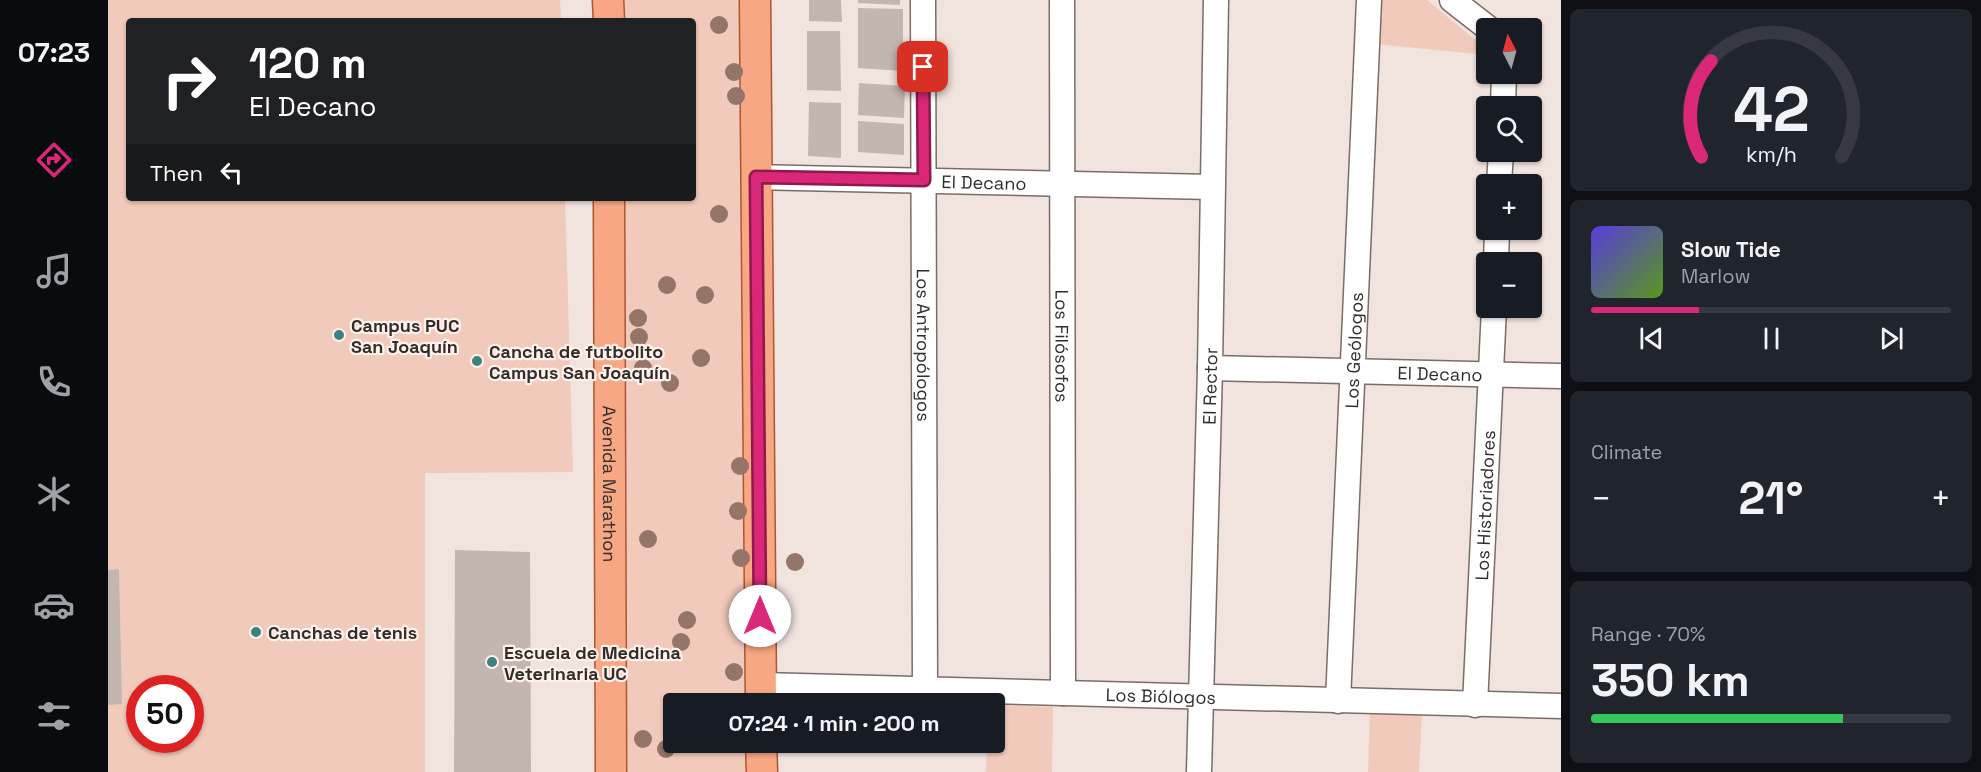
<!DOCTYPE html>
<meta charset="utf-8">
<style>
body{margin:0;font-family:"Space Grotesk",sans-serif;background:#20242c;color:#f1f3f6;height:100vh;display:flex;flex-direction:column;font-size:22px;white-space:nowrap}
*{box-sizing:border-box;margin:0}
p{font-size:20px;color:#9ea1a6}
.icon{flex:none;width:33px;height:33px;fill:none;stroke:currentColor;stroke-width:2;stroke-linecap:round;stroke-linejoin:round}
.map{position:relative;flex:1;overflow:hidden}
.drawer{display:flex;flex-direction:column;gap:9px;padding:9px;background:#0d0f14;width:420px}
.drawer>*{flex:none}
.top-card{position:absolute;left:18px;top:18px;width:570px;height:183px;border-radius:6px;box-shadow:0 2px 4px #0004;background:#202124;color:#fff;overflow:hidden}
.needle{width:39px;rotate:354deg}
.tools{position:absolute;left:1368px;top:18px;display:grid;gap:12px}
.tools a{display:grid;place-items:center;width:66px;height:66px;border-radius:6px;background:#171b24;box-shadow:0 2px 4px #0004;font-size:30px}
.speed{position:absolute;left:18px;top:675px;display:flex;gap:12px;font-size:30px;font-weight:700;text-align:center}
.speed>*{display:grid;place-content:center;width:78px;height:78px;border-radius:50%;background:#171b24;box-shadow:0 2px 4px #0004;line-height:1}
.speed .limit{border:9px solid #d22;background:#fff;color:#111}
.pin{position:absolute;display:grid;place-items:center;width:51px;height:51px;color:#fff;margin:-26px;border-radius:12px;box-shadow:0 3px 9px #0006}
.me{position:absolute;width:66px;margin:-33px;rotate:0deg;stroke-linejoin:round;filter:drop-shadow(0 0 4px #0008)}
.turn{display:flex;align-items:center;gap:21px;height:126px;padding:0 24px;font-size:27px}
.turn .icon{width:78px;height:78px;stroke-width:2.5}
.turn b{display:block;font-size:42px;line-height:51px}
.then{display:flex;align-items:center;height:57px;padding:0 24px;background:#0003;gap:12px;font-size:22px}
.big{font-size:45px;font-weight:700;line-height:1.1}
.drawer .widget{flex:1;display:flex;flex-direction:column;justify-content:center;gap:9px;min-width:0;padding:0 21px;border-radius:9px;background:#20242c}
.drawer .dial{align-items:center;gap:0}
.dial svg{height:156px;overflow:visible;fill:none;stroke:#363941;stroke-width:7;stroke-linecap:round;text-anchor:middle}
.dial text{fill:#f1f3f6;stroke:none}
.song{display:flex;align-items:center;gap:18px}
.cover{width:72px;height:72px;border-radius:9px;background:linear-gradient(135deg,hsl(250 70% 55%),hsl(90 70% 35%))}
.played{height:6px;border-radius:3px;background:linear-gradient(90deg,#db2777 30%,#363941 30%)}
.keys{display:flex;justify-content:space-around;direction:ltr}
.heat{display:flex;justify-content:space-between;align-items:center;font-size:33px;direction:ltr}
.charge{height:9px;border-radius:4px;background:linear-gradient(90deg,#34c759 70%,#363941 0)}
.trip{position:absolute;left:555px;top:693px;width:342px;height:60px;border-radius:6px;background:#171b24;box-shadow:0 2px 4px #0004;font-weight:700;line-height:60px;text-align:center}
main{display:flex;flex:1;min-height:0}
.menu{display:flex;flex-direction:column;width:108px;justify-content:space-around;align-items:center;background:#090b0e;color:#9ea1a6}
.menu .icon{width:42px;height:42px}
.menu .current{color:#db2777}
.menu b{font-size:27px;color:#f1f3f6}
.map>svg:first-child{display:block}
</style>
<main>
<nav class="menu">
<b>07:23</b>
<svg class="icon current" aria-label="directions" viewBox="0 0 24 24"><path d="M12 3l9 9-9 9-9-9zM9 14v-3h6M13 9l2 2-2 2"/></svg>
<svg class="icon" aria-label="music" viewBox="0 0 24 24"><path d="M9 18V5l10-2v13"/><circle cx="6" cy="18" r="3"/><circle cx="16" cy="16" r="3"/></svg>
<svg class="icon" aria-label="phone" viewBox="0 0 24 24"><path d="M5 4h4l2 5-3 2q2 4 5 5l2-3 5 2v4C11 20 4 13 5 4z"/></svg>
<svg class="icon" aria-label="climate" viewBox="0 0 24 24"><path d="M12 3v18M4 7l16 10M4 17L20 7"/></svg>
<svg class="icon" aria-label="car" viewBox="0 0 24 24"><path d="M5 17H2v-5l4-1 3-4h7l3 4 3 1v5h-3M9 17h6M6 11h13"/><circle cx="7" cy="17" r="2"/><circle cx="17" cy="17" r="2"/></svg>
<svg class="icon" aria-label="filters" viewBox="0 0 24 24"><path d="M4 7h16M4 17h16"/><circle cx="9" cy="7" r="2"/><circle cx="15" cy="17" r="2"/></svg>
</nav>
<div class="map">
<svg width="1453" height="772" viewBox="0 0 1453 772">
<rect width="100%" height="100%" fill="#f1e3de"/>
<g fill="#f2cabb" fill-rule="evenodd">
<path d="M 0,0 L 452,0 L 453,21 L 21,21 L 21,198 L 457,198 L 465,472 L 317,473 L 317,772 L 0,772 ZM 32,688 L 82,688 L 82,740 L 32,740 Z"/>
<polygon points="513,0 634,0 642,703 566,704 566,742 642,743 642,772 515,772 514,198 585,198 585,21 513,21"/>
<polygon points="1271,0 1319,0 1378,49 1378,55 1268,44"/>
<polygon points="887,705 945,707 944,772 878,772 879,743 886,742"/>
<polygon points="1262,712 1314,714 1311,772 1260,772"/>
</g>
<g fill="#c3b6b0">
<polygon points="701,0 733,0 734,22 701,21"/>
<polygon points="750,0 792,0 792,5 750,3"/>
<polygon points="750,8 795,9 795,71 750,68"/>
<polygon points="699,31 732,31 733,91 699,90"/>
<polygon points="751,83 797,86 796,118 750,115"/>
<polygon points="701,102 733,103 733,158 700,156"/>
<polygon points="750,121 796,124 796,155 750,152"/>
<polygon points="347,550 422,552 423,772 346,772"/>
<polygon points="11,569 14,704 0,705 0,570"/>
</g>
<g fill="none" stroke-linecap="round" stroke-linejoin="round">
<g stroke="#7a6d69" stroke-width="27">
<g id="minor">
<path id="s1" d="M 815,0 L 817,690"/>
<path id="s2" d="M 954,0 L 955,693"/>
<polyline points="1344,0 1380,28"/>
<polyline points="1395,106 1396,74"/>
<path id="s3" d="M 648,177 L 1104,187"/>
<polyline points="1391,184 1393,152"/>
<polyline points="1388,262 1389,230"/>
<path id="s4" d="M 1102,368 L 1453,376"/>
<path id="s5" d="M 653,685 L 1453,706"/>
<path id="s6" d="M 1230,701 L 1261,0"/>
<path id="s7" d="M 1367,705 L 1386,308"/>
<path id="s8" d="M 1091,772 L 1102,368 L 1108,0"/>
</g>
</g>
<g stroke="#ae562f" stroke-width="33">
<g id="major">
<polyline points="500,0 501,21"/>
<polyline points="647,0 653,704"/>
<path id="s9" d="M 501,198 L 503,772"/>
<polyline points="653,742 654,772"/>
</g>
</g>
<use href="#minor" stroke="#fff" stroke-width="24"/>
<use href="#major" stroke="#f7a783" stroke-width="30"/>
</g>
<g fill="#947568">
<circle cx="611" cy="25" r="9"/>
<circle cx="626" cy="72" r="9"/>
<circle cx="628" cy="96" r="9"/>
<circle cx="611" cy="214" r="9"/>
<circle cx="559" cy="285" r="9"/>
<circle cx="597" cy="295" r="9"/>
<circle cx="530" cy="318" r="9"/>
<circle cx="531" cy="337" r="9"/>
<circle cx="593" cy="358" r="9"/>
<circle cx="535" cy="368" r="9"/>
<circle cx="562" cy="383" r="9"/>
<circle cx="632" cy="466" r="9"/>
<circle cx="630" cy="511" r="9"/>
<circle cx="540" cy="539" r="9"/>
<circle cx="633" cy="558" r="9"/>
<circle cx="687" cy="562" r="9"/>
<circle cx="579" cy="620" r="9"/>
<circle cx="573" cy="642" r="9"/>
<circle cx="626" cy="672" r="9"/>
<circle cx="535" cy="739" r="9"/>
<circle cx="558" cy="749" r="9"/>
</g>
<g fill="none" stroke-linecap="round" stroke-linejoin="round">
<g stroke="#8e194d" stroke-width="15">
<polyline id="route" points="652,616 648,177 816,180 815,67"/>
</g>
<use href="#route" stroke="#db2777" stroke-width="10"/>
</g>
<g fill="#3b8380" stroke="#fff1eb" stroke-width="2">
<circle cx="231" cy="335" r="6"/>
<circle cx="369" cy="361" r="6"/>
<circle cx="148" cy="632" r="6"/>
<circle cx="384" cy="662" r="6"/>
</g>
<g text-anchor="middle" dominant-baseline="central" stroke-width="4.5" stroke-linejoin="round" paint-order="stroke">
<g font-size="18" fill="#322d2b" stroke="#fff1eb">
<text stroke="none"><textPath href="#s3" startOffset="228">El Decano</textPath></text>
<text stroke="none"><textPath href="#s1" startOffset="345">Los Antropólogos</textPath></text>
<text stroke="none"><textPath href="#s2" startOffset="346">Los Filósofos</textPath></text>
<text stroke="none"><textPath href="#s6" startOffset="351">Los Geólogos</textPath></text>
<text stroke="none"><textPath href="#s4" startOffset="230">El Decano</textPath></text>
<text stroke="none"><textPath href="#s8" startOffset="386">El Rector</textPath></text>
<text stroke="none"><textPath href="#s9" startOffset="286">Avenida Marathon</textPath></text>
<text stroke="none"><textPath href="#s7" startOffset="200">Los Historiadores</textPath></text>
<text stroke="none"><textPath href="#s5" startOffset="400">Los Biólogos</textPath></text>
</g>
<g font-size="18" font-weight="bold" fill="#322d2b" stroke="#fff1eb" text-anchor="start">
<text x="243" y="325">Campus PUC<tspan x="243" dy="21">San Joaquín</tspan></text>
<text x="381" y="351">Cancha de futbolito<tspan x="381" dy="21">Campus San Joaquín</tspan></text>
<text x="160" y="632">Canchas de tenis</text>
<text x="396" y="652">Escuela de Medicina<tspan x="396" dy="21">Veterinaria UC</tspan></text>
</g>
</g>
</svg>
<div class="tools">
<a><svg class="needle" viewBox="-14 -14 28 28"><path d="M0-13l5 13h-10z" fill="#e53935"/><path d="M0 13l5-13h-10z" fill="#9ea1a6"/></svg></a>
<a><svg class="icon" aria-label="search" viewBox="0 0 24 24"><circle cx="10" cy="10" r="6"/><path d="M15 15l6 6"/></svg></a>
<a>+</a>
<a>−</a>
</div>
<div class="speed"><div class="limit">50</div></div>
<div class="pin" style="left:815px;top:67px;background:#d93025"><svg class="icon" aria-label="arrive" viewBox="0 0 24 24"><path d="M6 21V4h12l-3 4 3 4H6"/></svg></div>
<svg class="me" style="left:652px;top:616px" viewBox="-20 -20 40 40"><circle r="19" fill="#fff"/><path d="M0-13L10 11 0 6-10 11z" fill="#db2777"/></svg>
<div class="trip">07:24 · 1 min · 200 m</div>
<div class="top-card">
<div class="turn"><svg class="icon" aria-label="right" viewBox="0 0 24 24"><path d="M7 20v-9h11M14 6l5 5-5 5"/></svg><div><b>120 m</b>El Decano</div></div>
<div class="then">Then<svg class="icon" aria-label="left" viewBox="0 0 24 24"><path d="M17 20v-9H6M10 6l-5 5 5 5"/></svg></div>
</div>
</div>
<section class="drawer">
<div class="widget dial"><svg viewBox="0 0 100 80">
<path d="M14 69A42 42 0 1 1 86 69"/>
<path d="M14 69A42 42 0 0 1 19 20" stroke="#db2777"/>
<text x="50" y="56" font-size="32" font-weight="700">42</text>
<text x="50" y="72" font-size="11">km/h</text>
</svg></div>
<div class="widget">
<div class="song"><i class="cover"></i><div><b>Slow Tide</b><p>Marlow</p></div></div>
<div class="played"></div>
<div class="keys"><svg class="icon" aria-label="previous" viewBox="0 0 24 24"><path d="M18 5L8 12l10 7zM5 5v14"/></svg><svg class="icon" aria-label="pause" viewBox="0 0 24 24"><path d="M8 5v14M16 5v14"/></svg><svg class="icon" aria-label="next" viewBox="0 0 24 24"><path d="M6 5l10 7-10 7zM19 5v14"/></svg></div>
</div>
<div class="widget"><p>Climate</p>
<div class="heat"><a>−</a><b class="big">21°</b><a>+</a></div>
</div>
<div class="widget"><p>Range · 70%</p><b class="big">350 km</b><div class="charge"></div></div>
</section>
</main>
